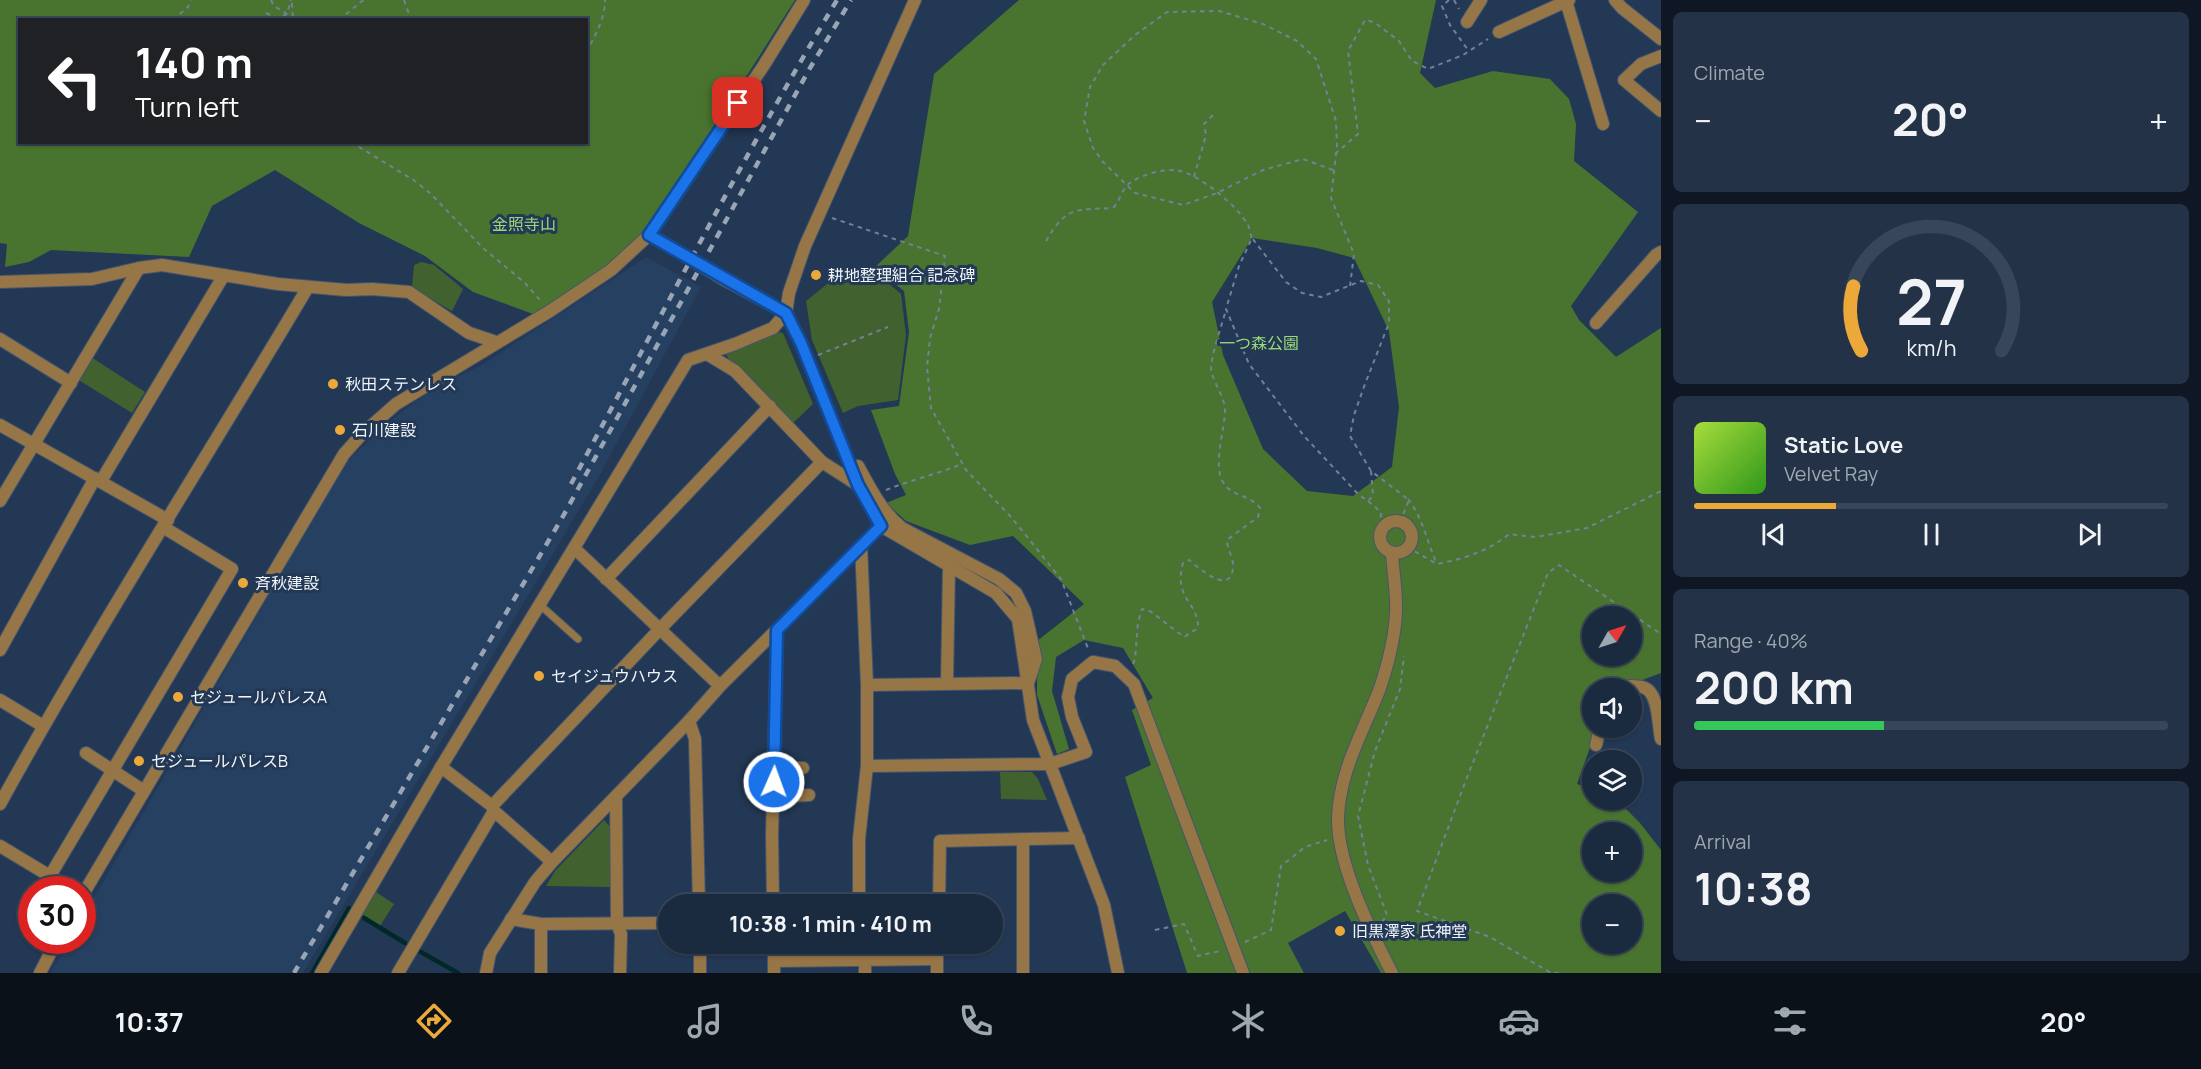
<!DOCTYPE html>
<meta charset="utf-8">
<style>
body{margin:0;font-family:Manrope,"Noto Sans JP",sans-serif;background:#233246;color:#f1f3f6;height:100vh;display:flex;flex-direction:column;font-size:22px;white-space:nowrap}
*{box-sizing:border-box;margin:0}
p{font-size:20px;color:#9fa7b0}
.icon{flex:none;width:33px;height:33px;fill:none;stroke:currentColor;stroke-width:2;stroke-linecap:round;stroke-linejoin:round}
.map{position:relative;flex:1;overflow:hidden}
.details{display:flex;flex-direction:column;gap:12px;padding:12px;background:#0e1723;width:540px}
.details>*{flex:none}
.top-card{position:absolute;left:18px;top:18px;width:570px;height:126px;border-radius:0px;box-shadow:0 2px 4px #0004,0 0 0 2px #384659;background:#202124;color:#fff;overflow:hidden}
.needle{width:39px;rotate:51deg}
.controls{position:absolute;left:1582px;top:606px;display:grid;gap:12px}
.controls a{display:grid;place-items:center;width:60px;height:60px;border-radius:50%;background:#1a2a3f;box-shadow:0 2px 4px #0004,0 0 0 2px #384659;font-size:30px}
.speed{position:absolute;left:18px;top:876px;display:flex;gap:12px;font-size:30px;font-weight:700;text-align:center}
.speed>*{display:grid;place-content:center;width:78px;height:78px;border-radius:50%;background:#1a2a3f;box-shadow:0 2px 4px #0004,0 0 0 2px #384659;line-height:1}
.speed .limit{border:9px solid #d22;background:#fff;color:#111}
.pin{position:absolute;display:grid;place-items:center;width:51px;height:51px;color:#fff;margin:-26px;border-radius:12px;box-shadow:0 3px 9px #0006}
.me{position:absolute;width:66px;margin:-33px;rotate:2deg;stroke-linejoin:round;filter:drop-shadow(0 0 4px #0008)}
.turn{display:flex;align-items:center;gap:21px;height:126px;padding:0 18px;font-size:27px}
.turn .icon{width:78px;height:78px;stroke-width:2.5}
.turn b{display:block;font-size:42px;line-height:51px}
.big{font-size:45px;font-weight:700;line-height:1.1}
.details .widget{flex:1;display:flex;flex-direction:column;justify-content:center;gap:9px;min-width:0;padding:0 21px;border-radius:9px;background:#233246}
.details .dial{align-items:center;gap:0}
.dial svg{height:156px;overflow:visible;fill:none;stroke:#384659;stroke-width:7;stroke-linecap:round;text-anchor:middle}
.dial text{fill:#f1f3f6;stroke:none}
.song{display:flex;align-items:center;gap:18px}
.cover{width:72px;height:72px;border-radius:9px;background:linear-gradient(135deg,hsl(80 70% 55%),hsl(110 70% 35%))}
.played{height:6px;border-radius:3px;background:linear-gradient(90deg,#eca93a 30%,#384659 30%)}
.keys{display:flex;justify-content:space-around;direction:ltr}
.heat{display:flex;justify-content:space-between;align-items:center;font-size:33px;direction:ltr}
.charge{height:9px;border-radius:4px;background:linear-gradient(90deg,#34c759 40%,#384659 0)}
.trip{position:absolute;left:658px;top:894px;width:345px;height:60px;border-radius:30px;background:#1a2a3f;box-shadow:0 2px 4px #0004,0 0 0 2px #384659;font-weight:700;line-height:60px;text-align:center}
.tab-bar{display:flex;height:96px;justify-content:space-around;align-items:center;background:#0a1119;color:#9fa7b0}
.tab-bar .icon{width:42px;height:42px}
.tab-bar .selected{color:#eca93a}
.tab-bar b{font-size:27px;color:#f1f3f6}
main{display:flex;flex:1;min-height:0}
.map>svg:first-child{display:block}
</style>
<main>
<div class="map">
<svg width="1661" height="973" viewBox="0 0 1661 973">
<rect width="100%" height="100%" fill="#233854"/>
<polygon fill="#264062" points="646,257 701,287 598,478 303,973 50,973 69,941 82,940 83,917 345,463 390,421 435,387 482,365"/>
<g fill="#41622f">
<polygon points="421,262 434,265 463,289 452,311 412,288 414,265"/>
<polygon points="874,271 901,294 906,335 898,400 858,406 843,413 812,340 806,301 841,273"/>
<polygon points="778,332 783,333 813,404 792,424 729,360 726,354 730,350"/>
<polygon points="91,357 145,392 132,413 77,379"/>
<polygon points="1000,772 1032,772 1038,779 1047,800 1001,799"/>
<polygon points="604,820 611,828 610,887 546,886 555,871"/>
<polygon points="376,892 394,904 380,926 362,914"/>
</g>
<g fill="#49742f" fill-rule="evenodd">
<path d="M 0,0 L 795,0 L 725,110 L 693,166 L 628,259 L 533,314 L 473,292 L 425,256 L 359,223 L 275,170 L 212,206 L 189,257 L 51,250 L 29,262 L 5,267 L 7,244 L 0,243 ZM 20,20 L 586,20 L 586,142 L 20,142 Z"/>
<path d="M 1019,0 L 1436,0 L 1420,73 L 1435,88 L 1493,71 L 1550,79 L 1569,99 L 1576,124 L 1574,161 L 1638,212 L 1571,306 L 1579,320 L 1616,357 L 1661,328 L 1661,673 L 1621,688 L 1593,688 L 1593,728 L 1597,728 L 1577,784 L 1593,790 L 1593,800 L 1617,800 L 1640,823 L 1661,850 L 1661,973 L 1381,973 L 1345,911 L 1288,943 L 1304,973 L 1187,973 L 1125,777 L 1151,765 L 1132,710 L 1153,698 L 1123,648 L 1084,640 L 1056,657 L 1052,691 L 1069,749 L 1057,754 L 1037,695 L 1037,641 L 1084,604 L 1013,536 L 970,545 L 906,521 L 886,503 L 906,495 L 895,474 L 871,410 L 899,406 L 909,332 L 904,291 L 874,268 L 908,236 L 934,74 ZM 1252,238 L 1317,248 L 1354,258 L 1389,331 L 1399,407 L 1392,467 L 1353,496 L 1307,491 L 1263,449 L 1223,355 L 1212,302 ZM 1593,616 L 1632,616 L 1632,656 L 1593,656 ZM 1593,832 L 1632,832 L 1632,872 L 1593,872 ZM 1593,904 L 1632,904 L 1632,944 L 1593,944 Z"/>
</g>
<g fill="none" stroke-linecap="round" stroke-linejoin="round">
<g stroke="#002829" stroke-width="4.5">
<polyline points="364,918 405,943"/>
<polyline points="419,951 458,973"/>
<polyline points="312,973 349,908"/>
</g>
<g stroke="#44566f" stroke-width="9">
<polyline id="lane" points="539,604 578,639"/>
</g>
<g stroke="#44566f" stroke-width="14">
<g id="street">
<polyline points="915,0 805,246 789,293 786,313 801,343 858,485 881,526 996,593 1018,619 1033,720 1104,905 1118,973"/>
<polyline points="1615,0 1622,8 1661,39"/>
<polyline points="1566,1 1603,124"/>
<polyline points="1467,22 1481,0"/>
<polyline points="1499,32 1569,0"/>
<polyline points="1661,56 1641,64 1624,80 1661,111"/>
<polyline points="0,282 92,279 139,268 162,265 278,284 346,290 372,289 409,292 469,333 496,342"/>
<polyline points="1596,323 1656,255 1661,252"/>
<polyline points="0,339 71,383"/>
<polyline points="707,354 735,371 822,462 858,485"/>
<polyline points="0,425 168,520"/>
<path d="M 858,466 C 871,489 881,511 902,528 L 999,579 L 1016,593 L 1025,611 L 1036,659 L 1028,683 L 867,685"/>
<polyline points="101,481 224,275"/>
<polyline points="0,501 139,268"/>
<circle cx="1396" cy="537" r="16"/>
<polyline points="574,548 720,686"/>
<polyline points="606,579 770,406"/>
<polyline points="0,650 95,478"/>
<polyline points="947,684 949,566"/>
<path d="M 1627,688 L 1630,686 C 1634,686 1641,686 1645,688 C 1659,694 1658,726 1661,739"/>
<polyline points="0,700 43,726"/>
<polyline points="689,721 695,739 699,904"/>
<polyline points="1596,745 1600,728"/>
<polyline points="86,753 144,791"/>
<polyline points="867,766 1050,764 1086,752 1072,717 1068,697 1072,679 1093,662 1115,666 1134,684 1243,973"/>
<polyline points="441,767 492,806 494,811 552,862"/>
<polyline points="774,768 803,768"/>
<polyline points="616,797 617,923 621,934 620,973"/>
<polyline points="773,797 809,795"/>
<path d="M 0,804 C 97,628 206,459 308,287"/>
<polyline points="492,806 659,630 822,462"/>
<polyline points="1023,840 1023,973"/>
<polyline points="0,846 73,890"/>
<polyline points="50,876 232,569 163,527"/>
<polyline points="82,896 344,454 362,434 396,404 550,311 611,270 649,235 764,65 804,0"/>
<polyline points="773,904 772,836 777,630"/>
<polyline points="859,904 859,839 867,766 867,685 861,545"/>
<polyline points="939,904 940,841 1079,838"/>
<polyline points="511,919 541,924 669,923"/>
<polyline points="541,924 541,973"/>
<polyline points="700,944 700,973"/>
<polyline points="774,944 774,973"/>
<polyline points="774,961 937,959"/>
<polyline points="40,973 57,940"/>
<polyline points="321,973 441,767 688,360 735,344 773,328 786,313 723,279"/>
<polyline points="398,973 494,811"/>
<polyline points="486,973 490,953 535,882 552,862 689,721 720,686 881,526"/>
<polyline points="865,973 865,960"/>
<polyline points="937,973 937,944"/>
<path d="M 1392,973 C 1371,932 1337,864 1338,818 C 1339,772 1364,730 1380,688 C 1388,664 1395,637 1396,612 C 1397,593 1393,572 1392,553"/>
</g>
</g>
<g stroke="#728195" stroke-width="2" stroke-dasharray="4.5 4.5" stroke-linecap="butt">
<polyline points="271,0 274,6 287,14"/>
<polyline points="404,0 409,14 414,20"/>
<polyline points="1449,0 1442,6 1450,25 1468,50"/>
<polyline points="1454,0 1459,9"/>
<polyline points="292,3 293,20"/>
<polyline points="266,13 278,18"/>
<polyline points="173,20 188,7 191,0"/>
<polyline points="275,20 287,14 291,0"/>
<polyline points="339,20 362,1 368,0"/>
<path d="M 586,52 C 595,36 605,19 605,0"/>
<polyline points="351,142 415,181 431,194 483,248 525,283 541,301"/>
<polyline points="1335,154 1358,134 1348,51 1365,20 1374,22 1399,41 1412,61 1428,69 1463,55 1488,39"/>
<polyline points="1333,170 1303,159 1263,170 1217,193 1183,205 1135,193 1103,162 1093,148 1084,121 1090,87 1103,65 1135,35 1167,12 1219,11 1263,24 1297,41 1316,59 1336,121 1337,145 1331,198 1354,254 1350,286"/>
<polyline points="1194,177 1206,135 1204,124 1213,115"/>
<polyline points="832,218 945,256 939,309 930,338 927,367 931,408 966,470 1011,517 1061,579 1089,651"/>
<path d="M 1046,241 C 1067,205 1076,210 1113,208 C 1121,200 1121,189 1131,182 C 1142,175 1162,169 1175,170 C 1197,172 1238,206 1248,225 C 1250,229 1250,234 1252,238"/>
<polyline points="818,355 888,327"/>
<polyline points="1371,471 1373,496 1368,501 1359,495 1304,436 1249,364 1226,309 1239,266 1252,238 1286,282 1302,293 1321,297 1361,281 1378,285 1389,301 1389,323 1365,384 1354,415 1350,436 1371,471 1409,500 1400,522"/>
<path d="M 886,490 C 911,480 937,474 962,464"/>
<path d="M 1408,499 C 1423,518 1427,542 1437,564"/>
<polyline points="1368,501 1381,512 1380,536"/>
<path d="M 1407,547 L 1437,564 C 1463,559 1489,551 1509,534 L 1536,537 L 1587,528 L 1661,491"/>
<path d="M 1133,664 L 1135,659 L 1138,622 L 1142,609 L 1150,611 L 1184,637 L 1198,628 C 1199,602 1173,600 1183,563 L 1189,560 C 1199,568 1231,597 1233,567 C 1234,559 1227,549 1227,540 L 1258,517 L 1260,508 C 1250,494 1231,497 1223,482 C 1213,466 1224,431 1225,413 C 1226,397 1213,384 1211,369 C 1211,356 1222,324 1226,310"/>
<polyline points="1382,922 1387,915 1368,865 1358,816 1375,751 1400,689 1404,656"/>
<polyline points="1155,930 1184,924 1198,956 1220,951"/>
<polyline points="1245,942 1271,930 1281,866 1305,847 1327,840"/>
<polyline points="1559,973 1551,973 1490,937 1417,911 1466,780 1548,573 1559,565 1661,634"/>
</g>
<use href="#lane" stroke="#967546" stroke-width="7"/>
<use href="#street" stroke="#967546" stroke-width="12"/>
<g stroke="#99a5b5" stroke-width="4.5" stroke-dasharray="8 8" stroke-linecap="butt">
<path d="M 571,484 C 658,322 742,158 837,0"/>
<polyline points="294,973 562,518 810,68 851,0"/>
</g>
<g stroke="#44566f" stroke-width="14" stroke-linecap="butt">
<polyline id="street-bridge" points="659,240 723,279"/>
</g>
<use href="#street-bridge" stroke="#967546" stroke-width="12"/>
</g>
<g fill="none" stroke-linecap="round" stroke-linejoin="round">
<g stroke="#114b97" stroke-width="15">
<polyline id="route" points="738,103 649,235 786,313 801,343 858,485 881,526 777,630 774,782"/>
</g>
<use href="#route" stroke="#1a73e8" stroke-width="10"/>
</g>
<g fill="#eca93a" stroke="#233854" stroke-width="2">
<circle cx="816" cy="275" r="6"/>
<circle cx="333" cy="384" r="6"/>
<circle cx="340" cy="430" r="6"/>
<circle cx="243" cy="583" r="6"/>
<circle cx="539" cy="676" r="6"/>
<circle cx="178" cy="697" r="6"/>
<circle cx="139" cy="761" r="6"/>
<circle cx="1340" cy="931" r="6"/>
</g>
<g text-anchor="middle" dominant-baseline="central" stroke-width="6" stroke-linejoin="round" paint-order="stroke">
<g font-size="16" fill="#9bd97a" stroke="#233854">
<text x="524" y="224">金照寺山</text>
<text x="1259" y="343">一つ森公園</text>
</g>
<g font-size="16" fill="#f0f5fc" stroke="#233854" text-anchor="start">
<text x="828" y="275">耕地整理組合 記念碑</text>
<text x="345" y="384">秋田ステンレス</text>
<text x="352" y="430">石川建設</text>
<text x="255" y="583">斉秋建設</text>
<text x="551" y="676">セイジュウハウス</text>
<text x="190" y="697">セジュールパレスA</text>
<text x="151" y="761">セジュールパレスB</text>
<text x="1352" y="931">旧黒澤家 氏神堂</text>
</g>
</g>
</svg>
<div class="controls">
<a><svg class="needle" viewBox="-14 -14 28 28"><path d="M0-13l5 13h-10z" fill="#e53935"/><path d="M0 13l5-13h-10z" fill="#9fa7b0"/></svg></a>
<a><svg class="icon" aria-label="sound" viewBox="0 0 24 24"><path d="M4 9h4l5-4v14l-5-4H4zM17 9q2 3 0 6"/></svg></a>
<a><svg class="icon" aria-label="layers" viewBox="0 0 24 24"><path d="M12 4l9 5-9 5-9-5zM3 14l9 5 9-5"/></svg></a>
<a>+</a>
<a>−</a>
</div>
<div class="speed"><div class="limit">30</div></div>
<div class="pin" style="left:738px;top:103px;background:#d93025"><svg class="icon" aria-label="arrive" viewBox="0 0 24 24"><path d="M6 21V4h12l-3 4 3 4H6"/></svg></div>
<svg class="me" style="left:774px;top:782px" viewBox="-20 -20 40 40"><circle r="17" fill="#1a73e8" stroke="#fff" stroke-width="3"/><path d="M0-11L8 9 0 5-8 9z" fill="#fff"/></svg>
<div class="trip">10:38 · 1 min · 410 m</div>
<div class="top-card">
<div class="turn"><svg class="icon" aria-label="left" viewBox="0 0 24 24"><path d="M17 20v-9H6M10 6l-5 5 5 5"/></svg><div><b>140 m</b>Turn left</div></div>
</div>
</div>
<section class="details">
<div class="widget"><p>Climate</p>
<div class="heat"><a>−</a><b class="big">20°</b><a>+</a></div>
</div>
<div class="widget dial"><svg viewBox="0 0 100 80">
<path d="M14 69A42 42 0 1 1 86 69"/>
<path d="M14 69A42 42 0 0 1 10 36" stroke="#eca93a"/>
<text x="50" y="56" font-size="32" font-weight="700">27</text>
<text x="50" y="72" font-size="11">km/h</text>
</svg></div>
<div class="widget">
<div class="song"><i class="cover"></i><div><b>Static Love</b><p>Velvet Ray</p></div></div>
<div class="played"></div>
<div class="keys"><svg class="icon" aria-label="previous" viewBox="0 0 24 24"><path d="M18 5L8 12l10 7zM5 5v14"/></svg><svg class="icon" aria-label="pause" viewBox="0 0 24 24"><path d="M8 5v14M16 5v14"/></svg><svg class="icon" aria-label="next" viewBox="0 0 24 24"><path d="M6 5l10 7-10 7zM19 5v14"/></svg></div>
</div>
<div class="widget"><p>Range · 40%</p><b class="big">200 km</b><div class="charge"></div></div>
<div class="widget"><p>Arrival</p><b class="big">10:38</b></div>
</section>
</main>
<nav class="tab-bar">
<b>10:37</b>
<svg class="icon selected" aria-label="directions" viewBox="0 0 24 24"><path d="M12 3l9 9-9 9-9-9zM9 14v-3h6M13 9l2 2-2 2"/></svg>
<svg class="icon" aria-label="music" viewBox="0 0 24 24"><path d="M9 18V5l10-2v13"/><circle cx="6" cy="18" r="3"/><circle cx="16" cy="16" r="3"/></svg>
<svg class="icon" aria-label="phone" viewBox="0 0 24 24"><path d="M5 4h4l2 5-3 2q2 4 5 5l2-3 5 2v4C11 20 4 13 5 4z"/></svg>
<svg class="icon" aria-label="climate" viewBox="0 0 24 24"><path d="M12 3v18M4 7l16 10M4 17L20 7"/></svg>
<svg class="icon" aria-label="car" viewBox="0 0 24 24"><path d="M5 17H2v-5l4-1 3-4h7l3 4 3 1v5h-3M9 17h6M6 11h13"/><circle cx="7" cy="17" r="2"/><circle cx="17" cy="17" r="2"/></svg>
<svg class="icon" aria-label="filters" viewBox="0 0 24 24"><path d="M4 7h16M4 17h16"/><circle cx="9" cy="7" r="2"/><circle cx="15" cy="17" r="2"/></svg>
<b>20°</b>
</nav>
